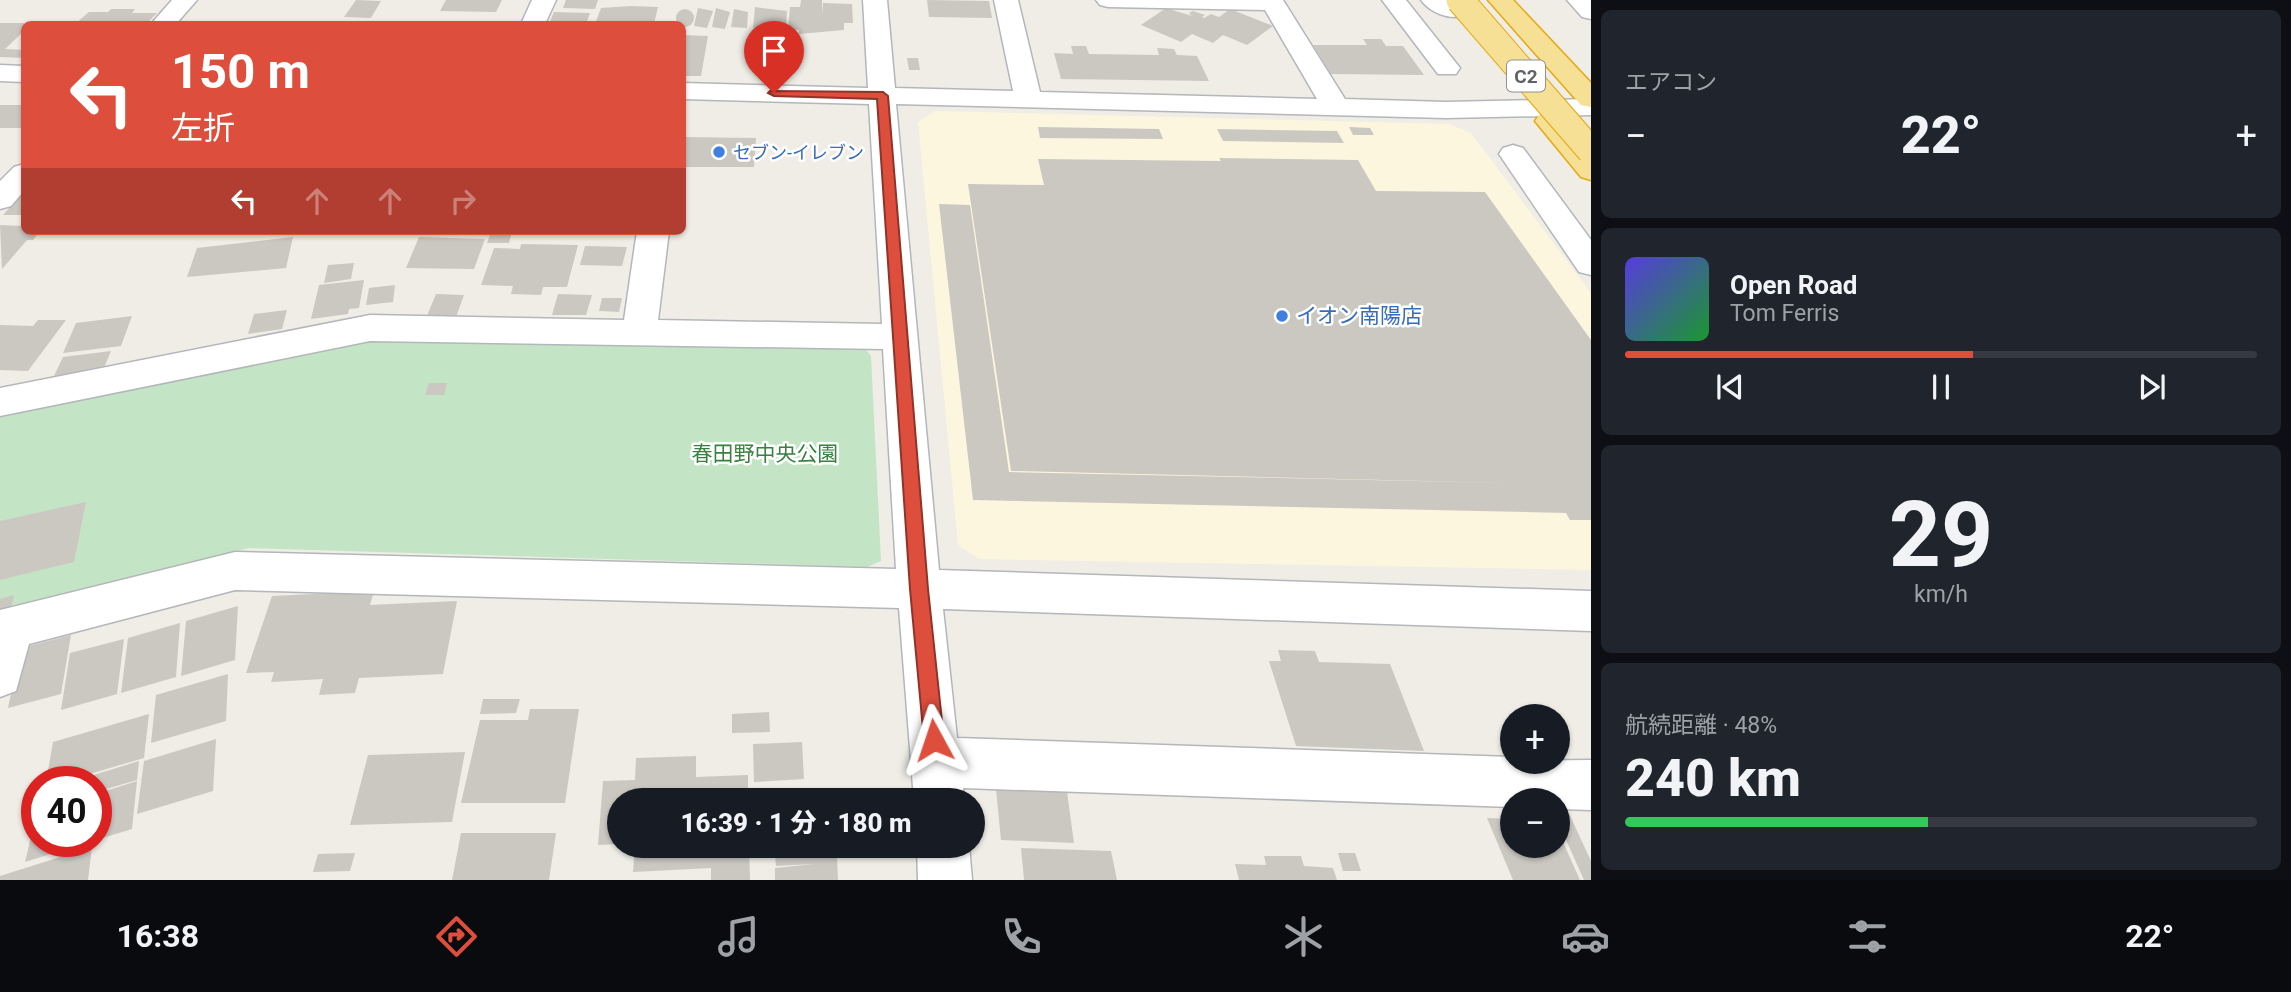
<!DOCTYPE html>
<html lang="ja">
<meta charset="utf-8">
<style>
body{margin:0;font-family:Roboto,"Noto Sans JP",sans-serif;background:#20242c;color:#f1f3f6;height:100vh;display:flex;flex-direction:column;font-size:26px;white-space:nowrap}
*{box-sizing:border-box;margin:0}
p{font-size:23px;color:#9ea1a6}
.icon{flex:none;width:38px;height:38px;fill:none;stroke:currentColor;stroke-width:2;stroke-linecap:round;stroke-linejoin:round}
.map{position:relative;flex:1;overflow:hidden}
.panel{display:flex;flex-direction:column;gap:10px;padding:10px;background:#0d0f14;width:700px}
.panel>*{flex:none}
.guide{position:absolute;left:21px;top:21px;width:665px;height:214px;border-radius:10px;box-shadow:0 2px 5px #0004;background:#de4e3d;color:#fff;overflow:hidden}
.tools{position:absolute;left:1500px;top:704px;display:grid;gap:14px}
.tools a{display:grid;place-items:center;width:70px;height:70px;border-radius:50%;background:#171b24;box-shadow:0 2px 5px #0004;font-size:35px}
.speed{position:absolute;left:21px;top:766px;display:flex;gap:14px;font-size:35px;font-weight:700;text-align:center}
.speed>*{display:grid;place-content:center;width:91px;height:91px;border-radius:50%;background:#171b24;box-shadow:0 2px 5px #0004;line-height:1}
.speed .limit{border:10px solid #d22;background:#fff;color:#111}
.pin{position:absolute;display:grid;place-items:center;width:60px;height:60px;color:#fff;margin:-72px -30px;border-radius:50% 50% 50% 0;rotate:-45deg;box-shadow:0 0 7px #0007}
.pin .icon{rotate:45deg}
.me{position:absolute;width:77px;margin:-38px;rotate:355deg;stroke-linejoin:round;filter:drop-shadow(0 0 5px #0008)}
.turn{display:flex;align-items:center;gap:24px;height:147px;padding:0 35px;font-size:32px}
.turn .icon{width:91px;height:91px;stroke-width:2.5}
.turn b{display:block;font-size:49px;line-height:60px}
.lanes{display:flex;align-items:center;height:66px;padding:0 35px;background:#0003;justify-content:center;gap:35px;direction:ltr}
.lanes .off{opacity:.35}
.big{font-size:52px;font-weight:800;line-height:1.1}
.panel .card{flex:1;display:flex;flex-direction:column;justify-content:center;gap:10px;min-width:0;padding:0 24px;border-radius:10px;background:#20242c}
.panel .dial{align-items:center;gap:0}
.dial b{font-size:91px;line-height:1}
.song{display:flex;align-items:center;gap:21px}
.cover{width:84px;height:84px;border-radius:10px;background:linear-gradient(135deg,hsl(250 70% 55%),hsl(130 70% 35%))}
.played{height:7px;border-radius:4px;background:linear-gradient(90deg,#de4e3d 55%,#363941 55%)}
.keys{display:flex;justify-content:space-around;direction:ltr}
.heat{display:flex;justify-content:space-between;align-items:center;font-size:38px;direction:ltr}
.charge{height:10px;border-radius:5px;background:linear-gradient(90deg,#34c759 48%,#363941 0)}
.trip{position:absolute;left:607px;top:788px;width:378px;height:70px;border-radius:35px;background:#171b24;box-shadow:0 2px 5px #0004;font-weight:800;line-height:70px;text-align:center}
.tab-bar{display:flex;height:112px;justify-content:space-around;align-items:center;background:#090b0e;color:#9ea1a6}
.tab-bar .icon{width:49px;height:49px}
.tab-bar .active{color:#de4e3d}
.tab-bar b{font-size:32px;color:#f1f3f6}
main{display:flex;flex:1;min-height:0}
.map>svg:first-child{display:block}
</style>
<main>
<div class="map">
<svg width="1591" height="880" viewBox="0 0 1591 880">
<rect width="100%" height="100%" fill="#efede6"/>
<polygon fill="#fcf6de" points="935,111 1449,124 1471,133 1591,293 1591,570 979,559 958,545 918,122"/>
<polygon fill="#c4e5c5" points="379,337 863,346 871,356 881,561 867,567 249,548 0,611 0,416"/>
<g fill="#cbc8c2">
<polygon points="356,0 381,1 371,18 344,17"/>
<polygon points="446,0 502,0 496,12 440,11"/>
<polygon points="566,0 598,0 595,9 563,8"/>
<polygon points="801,0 822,0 822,15 823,3 852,4 853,23 844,23 844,30 799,34 799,30 788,29 790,7 800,7"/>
<polygon points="927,0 989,1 992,18 929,17"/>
<polygon points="631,6 658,7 654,24 595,24 601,8"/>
<polygon points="755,7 787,11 786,28 753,28"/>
<polygon points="698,8 713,11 707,28 694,26"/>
<polygon points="716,8 730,12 725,29 712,27"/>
<polygon points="1166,8 1192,16 1189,13 1193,11 1205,15 1202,17 1204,18 1211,14 1219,17 1230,9 1273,26 1247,45 1223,35 1213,43 1192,34 1181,42 1141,25"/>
<circle cx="685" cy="18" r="9"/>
<polygon points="111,9 135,9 132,13 157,13 146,24 75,24 89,12 108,12"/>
<polygon points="734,9 748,12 747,28 731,27"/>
<polygon points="554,12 590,13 586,24 549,24"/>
<polygon points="0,23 24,23 24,31 5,49 24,50 24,58 0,57"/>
<polygon points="682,35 708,36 701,76 682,76"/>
<polygon points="1363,39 1381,39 1386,46 1403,46 1424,75 1331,74 1313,45 1367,45"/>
<polygon points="1071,46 1086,46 1089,54 1159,55 1157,48 1174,49 1177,55 1197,56 1209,81 1061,79 1054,53 1073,54"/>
<polygon points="907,58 918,58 920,70 909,70"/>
<rect x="0" y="105" width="24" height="23"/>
<polygon points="1038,127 1159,129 1163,139 1040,138"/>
<polygon points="1349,127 1370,128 1374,135 1353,135"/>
<polygon points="1217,129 1337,131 1344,143 1223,141"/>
<polygon points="682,137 756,138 754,167 682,167"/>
<polygon points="1219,158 1358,160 1376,191 1485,192 1591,340 1591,520 1570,520 1566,513 973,500 939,204 970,205 1009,472 1548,484 1011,471 968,184 1044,185 1038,159 1221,161"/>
<polygon points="24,191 24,215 3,215"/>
<polygon points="0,225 24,226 24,231 40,231 33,240 27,240 2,269"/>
<polygon points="491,232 512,232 509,243 487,243"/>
<polygon points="293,237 286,268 187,277 197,248"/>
<polygon points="419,237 485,239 474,269 406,268"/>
<polygon points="521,244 578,245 567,287 543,287 541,295 511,294 513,286 481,285 494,248 520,249"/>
<polygon points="585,246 627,247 622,266 580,265"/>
<polygon points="354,263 351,279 324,283 328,265"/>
<polygon points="364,280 359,308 349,309 348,314 311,319 319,285"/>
<polygon points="395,285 393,302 366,305 369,288"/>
<polygon points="436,294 464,295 456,317 427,316"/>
<polygon points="558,294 592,295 586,315 552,315"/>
<polygon points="602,298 622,298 619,312 599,311"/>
<polygon points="287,310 282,329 248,334 254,314"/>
<polygon points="132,316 121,346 63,353 76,323"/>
<polygon points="38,320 66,320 28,371 0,370 0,325 33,326"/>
<polygon points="111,351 103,370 54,376 63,357"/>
<polygon points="429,383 447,383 444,395 425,395"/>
<polygon points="86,502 74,562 0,580 0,521"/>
<polygon points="374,591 370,605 457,601 443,674 359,678 355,693 319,695 323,679 271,682 274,672 246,673 272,596"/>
<polygon points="14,595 11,607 0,609 0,599"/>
<polygon points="238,606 235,660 181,676 186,621"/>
<polygon points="180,623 176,677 121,693 128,638"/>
<polygon points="71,635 61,694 8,708 21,648"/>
<polygon points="124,639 117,694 61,710 70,653"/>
<polygon points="1278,650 1315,651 1319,662 1390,664 1424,751 1296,746 1269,661 1281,661"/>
<polygon points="228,674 226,721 151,743 156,695"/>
<polygon points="483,699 520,699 516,713 480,714"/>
<polygon points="530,709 579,709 565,803 461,803 480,720 528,720"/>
<polygon points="769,712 770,732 732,733 732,714"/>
<polygon points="149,714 144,758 62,782 46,782 53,742"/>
<polygon points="216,739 213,791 137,814 144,761"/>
<polygon points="802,742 804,779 754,782 753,744"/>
<polygon points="465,752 452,822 350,825 368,755"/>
<polygon points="696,756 696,777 748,775 748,800 620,800 620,844 598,845 603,781 635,780 636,758"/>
<polygon points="139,761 137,780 96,792 96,782 71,782"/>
<polygon points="137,781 132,829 96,840 96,794"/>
<polygon points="996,789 1067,792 1074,843 1001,840"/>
<polygon points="835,790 836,800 756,800 756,794"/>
<polygon points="1558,805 1565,805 1591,861 1591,880 1584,880 1558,822"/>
<polygon points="37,812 37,842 89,842 25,862"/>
<polygon points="1487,818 1512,819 1512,845 1558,845 1558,842 1563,842 1580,880 1513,880"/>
<polygon points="461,833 556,833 549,880 452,880"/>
<polygon points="635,845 749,845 750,880 711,880 711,868 633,872"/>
<polygon points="757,845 839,845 839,851 813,853 813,857 837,855 838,880 775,880 775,868 814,864 776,866 775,854 757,855"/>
<polygon points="863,845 883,845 884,857 864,858"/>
<polygon points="92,847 88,880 0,880 0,876"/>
<polygon points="1021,848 1111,851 1117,880 1024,880"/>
<polygon points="355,853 350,871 313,872 318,854"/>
<polygon points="1338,853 1355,853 1361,871 1343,871"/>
<polygon points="1264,856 1301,856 1304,866 1333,868 1337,880 1239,880 1235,864 1266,865"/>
</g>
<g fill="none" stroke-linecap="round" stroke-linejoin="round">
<g stroke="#b3b6ba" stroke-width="3">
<g id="minor">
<polygon points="172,0 197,0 176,24 151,24"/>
<polygon points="532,0 556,0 545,24 521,24"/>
<polygon points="863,0 887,0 895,88 1013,91 994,0 1018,0 1040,92 1317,99 1265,10 1108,7 1100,5 1096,0 1283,0 1345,99 1446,102 1591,99 1591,115 1446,118 896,104 939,570 1591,591 1591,631 943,609 957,738 1512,757 1512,761 1591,760 1591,810 1558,809 1558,800 1512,800 1512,807 963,788 964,800 914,800 899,608 235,590 29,644 16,691 0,697 0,610 235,552 896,569 883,349 370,341 0,416 0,388 370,315 624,320 637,231 669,231 658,320 882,324 869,104 682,99 682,83 868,88"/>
<polygon points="1382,0 1406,0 1460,68 1456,74 1438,74"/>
<path d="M 1421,0 L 1451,0 L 1466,11 L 1463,16 C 1449,20 1429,12 1421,0 Z"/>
<polygon points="1567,0 1591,0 1591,19 1582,17"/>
<polygon points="0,65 24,66 24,82 0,81"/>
<polygon points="1513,145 1523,148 1591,240 1591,275 1579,272 1499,154 1503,148"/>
<polygon points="24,164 24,191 11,206 0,209 0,181 14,167"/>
<polygon points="917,845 969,845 972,880 918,880"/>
</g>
</g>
<g stroke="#e6a80f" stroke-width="3">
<g id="highway">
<polygon points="1488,0 1513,0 1591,83 1591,107 1581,105"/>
<polygon points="1549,113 1559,115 1591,152 1591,180 1581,177 1535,121 1539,115"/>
</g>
</g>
<use href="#minor" fill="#fff" fill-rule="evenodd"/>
<use href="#highway" fill="#f6e096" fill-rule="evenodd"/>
<g stroke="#e6a80f" stroke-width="29" stroke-linecap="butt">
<polyline id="highway-bridge" points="1460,0 1591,151"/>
</g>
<use href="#highway-bridge" stroke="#f6e096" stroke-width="27"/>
</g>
<polygon fill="#de4e3d" stroke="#903328" stroke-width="2" points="770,91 883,92 888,96 928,589 944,740 941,747 934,750 927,747 924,740 910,589 877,99 774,96 768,93"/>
<g fill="#3f7fe0" stroke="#fff" stroke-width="2.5">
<circle cx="719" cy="152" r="7"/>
<circle cx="1282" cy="316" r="7"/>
</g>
<g text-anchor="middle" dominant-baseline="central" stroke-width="5" stroke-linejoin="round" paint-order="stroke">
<g font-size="18" fill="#366cbe" stroke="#fff" text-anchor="start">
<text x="733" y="152">セブン-イレブン</text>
</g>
<rect fill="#fff" stroke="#8e9093" stroke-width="2" x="1507" y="60.5" width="38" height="31" rx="5"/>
<g font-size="19" font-weight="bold" fill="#5e6165">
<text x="1526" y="76">C2</text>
</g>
<g font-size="21" fill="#366cbe" stroke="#fff" text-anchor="start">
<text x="1296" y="316">イオン南陽店</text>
</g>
<g font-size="21" fill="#3a8040" stroke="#fff">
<text x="765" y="454">春田野中央公園</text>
</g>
</g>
</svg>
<div class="tools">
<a>+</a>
<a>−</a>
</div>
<div class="speed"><div class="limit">40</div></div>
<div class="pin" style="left:774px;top:93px;background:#d93025"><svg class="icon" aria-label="arrive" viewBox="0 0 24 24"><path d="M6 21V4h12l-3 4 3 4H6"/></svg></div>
<svg class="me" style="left:934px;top:740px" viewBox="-20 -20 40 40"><path d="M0-17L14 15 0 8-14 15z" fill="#de4e3d" stroke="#fff" stroke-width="4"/></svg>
<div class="trip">16:39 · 1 分 · 180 m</div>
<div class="guide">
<div class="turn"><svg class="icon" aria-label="left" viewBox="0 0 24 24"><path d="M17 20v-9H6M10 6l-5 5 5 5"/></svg><div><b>150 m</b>左折</div></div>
<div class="lanes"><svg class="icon" aria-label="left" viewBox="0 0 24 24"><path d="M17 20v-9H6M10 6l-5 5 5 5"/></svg><svg class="icon off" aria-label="ahead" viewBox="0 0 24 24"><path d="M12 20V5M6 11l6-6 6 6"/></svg><svg class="icon off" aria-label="ahead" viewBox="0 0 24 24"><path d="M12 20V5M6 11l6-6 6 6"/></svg><svg class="icon off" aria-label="right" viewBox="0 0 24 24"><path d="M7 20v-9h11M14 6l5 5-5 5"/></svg></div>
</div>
</div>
<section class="panel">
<div class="card"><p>エアコン</p>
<div class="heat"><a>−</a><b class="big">22°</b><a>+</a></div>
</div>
<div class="card">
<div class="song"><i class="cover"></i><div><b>Open Road</b><p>Tom Ferris</p></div></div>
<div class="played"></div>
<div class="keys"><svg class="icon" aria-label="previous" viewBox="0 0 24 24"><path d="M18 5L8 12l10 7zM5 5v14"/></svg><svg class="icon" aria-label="pause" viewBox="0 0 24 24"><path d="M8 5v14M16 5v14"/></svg><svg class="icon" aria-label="next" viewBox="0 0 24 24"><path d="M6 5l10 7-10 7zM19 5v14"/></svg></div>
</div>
<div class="card dial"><b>29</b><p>km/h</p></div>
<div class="card"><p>航続距離 · 48%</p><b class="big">240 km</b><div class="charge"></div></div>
</section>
</main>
<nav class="tab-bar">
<b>16:38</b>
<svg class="icon active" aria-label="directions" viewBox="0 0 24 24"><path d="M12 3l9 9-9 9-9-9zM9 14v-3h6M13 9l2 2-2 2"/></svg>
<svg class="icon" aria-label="music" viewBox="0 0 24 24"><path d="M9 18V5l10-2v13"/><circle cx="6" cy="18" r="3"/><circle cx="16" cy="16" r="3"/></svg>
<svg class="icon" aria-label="phone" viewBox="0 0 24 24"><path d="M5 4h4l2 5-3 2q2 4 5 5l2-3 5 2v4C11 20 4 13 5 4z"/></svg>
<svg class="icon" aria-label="climate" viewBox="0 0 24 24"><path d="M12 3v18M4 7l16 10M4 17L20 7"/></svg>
<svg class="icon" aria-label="car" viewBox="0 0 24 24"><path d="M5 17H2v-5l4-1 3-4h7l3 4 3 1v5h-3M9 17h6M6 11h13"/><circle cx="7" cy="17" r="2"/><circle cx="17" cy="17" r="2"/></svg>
<svg class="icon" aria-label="filters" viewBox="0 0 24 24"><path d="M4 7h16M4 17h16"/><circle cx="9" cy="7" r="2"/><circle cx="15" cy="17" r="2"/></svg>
<b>22°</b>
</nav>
